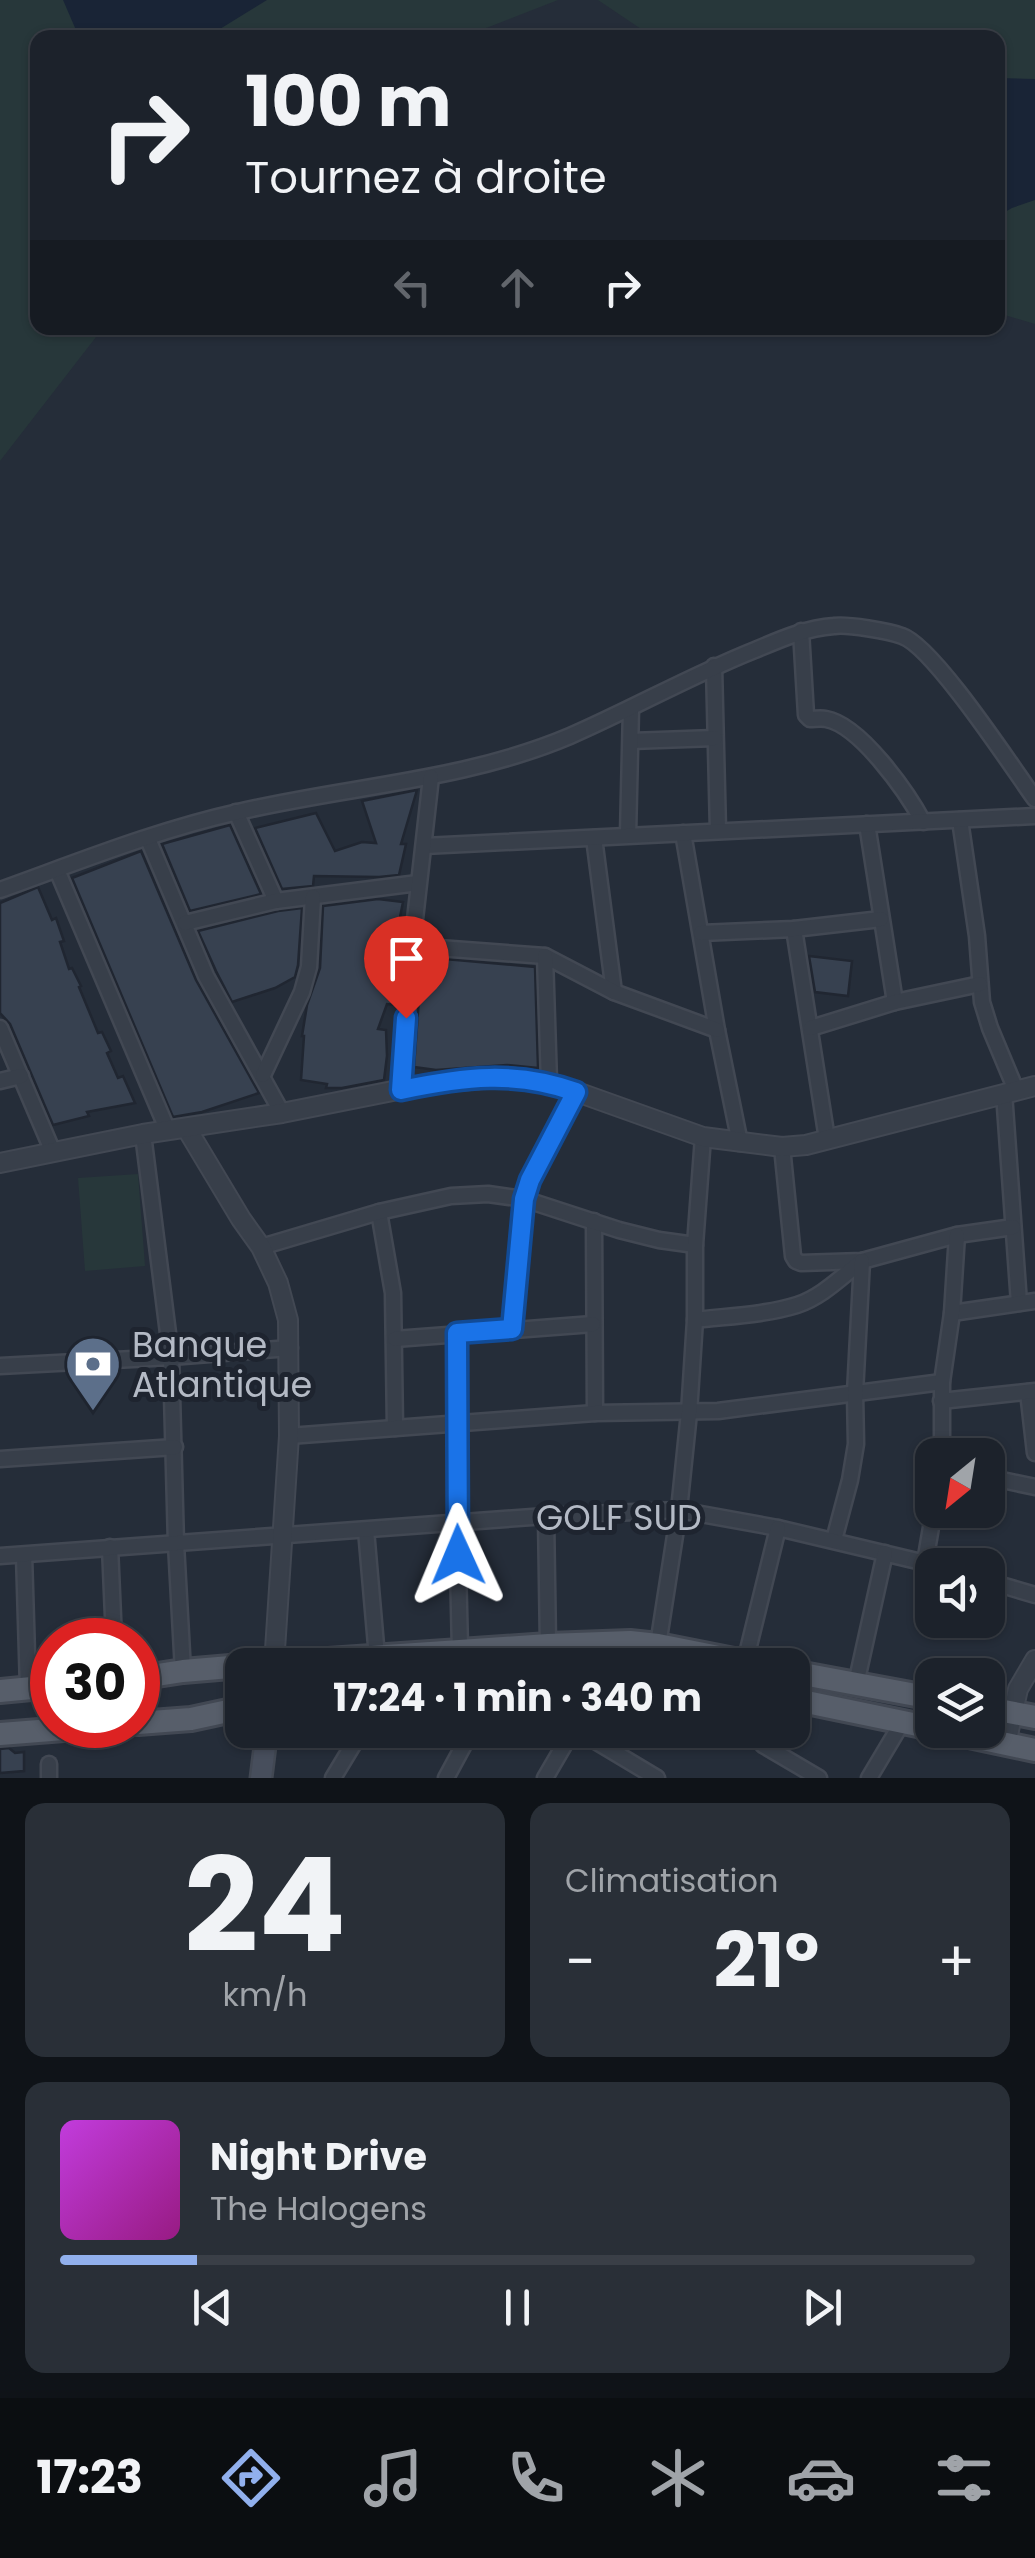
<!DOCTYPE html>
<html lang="fr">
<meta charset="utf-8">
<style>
body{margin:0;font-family:Poppins,sans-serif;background:#292f37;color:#f1f3f6;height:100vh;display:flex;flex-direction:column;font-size:38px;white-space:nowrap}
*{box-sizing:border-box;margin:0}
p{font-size:32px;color:#a0a4a9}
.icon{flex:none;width:55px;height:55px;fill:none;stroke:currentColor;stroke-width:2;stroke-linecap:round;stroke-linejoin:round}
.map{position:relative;height:1778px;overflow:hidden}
.drawer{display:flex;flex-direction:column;gap:25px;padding:25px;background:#0f1318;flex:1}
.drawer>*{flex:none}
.banner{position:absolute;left:30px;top:30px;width:975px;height:305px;border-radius:20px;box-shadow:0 2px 8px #0004,0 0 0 2px #3a3f47;background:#1c222b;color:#f1f3f6;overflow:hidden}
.needle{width:65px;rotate:210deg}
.controls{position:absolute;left:915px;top:1438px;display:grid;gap:20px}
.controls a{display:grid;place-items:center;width:90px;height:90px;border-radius:20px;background:#1c222b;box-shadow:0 2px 8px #0004,0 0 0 2px #3a3f47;font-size:50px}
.speed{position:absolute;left:30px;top:1618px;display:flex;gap:20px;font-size:50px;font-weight:700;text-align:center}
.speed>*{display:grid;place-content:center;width:130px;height:130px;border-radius:50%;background:#1c222b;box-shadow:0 2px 8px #0004,0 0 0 2px #3a3f47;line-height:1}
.speed .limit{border:15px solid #d22;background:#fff;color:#111}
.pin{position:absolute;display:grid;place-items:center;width:85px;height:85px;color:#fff;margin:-102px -42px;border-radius:50% 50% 50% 0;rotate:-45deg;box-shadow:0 0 10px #0007}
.pin .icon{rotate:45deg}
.me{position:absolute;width:110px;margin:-55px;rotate:359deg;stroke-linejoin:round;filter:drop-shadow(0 0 8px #0008)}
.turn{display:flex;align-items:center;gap:35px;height:210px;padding:0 50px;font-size:45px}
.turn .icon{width:130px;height:130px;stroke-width:2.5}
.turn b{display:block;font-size:70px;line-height:85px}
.lanes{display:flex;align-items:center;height:95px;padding:0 50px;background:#0003;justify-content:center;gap:50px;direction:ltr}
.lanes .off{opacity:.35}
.big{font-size:75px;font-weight:700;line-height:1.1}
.drawer .card{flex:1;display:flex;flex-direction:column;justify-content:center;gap:15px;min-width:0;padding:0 35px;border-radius:20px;background:#292f37}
.drawer .dial{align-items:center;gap:0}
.dial b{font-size:130px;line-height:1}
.song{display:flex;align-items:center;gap:30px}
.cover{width:120px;height:120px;border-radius:15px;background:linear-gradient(135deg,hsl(290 70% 55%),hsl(310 70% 35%))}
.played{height:10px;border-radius:5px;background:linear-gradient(90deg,#91b0ed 15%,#3a3f47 15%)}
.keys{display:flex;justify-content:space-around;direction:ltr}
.heat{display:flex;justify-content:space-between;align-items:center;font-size:55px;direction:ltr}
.drawer .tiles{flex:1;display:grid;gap:25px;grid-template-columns:1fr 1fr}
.card:last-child{grid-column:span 2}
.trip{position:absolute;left:225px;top:1648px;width:585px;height:100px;border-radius:20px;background:#1c222b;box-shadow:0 2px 8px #0004,0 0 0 2px #3a3f47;font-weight:700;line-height:100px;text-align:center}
.tabs{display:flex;height:160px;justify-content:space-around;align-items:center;background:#0b0e11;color:#a0a4a9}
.tabs .icon{width:70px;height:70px}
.tabs .on{color:#91b0ed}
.tabs b{font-size:45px;color:#f1f3f6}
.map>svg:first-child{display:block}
</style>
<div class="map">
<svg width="1035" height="1778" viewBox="0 0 1035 1778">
<rect width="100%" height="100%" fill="#252d39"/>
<g fill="#27373a">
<polygon points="0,0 558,0 463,37 38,38 38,328 103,328 0,461"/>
<polygon points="598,0 1035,0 1035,324 998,313 998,38 653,37"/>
<polygon points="138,1174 145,1266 85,1271 78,1178"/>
</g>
<g fill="#192436">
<polygon points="63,0 267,0 207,37 79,37"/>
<polygon points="998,78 1035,79 1035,200 1012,208 998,216"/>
</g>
<g fill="#374150" stroke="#202631" stroke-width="2.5">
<polygon points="417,790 401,844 406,844 399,875 379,877 314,876 313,886 282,889 255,828 316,813 335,851 362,842 376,843 362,801"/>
<polygon points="230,825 261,894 190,911 162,844"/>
<polygon points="141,851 196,980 259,1093 202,1112 173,1117 72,878"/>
<polygon points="38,887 52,920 56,918 64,941 60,942 69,969 72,968 81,986 79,987 98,1033 102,1032 111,1051 107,1053 118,1078 123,1076 135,1103 87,1112 89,1116 53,1125 10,1024 0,1013 0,903"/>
<polygon points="378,899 403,902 392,958 400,958 397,1005 387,1004 378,1029 386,1030 387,1056 384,1080 342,1088 326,1088 327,1084 301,1080 304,1036 302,1036 307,1005 320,968 323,906"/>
<polygon points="302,908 298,965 295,977 275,988 232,1002 216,971 198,931 278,911"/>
<polygon points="809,956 852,961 848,996 815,992"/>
<polygon points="422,957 535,967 538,1068 507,1065 436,1070 414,1067"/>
<polygon points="9,1748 15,1753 24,1752 24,1771 0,1773 0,1749"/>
</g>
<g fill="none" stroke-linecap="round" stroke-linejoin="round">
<g stroke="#424853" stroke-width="19">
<g id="minor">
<path d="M 801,631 L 806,715 L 810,719 C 815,719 821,718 826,719 C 860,725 907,792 923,822"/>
<polyline points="714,666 718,831"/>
<polyline points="631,741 715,738"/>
<polyline points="236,812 276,901"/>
<polyline points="960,820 977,936 982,1002 990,1028 1016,1090"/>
<polyline points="867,824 895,1002"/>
<polyline points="683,833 717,1030 740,1143"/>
<polyline points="628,835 631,708"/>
<polyline points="594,838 614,992"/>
<polyline points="148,839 206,976 282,1113"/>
<polyline points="424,846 1035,816"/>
<polyline points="57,870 168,1131"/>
<path d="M 0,890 C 78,862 157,830 238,812 C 348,786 464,781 570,736 C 632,709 692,675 755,650 C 781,639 806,628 834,626 C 847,624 889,631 902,636 C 933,646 1012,767 1035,799"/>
<polyline points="185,923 276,901 418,883"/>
<polyline points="794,929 827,1139"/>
<polyline points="701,933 794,929 881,919"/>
<polyline points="412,946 545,956 614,992 717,1030"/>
<polyline points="545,956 549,1082"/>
<polyline points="0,1028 53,1152"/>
<polyline points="811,1028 895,1002 980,984"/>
<polyline points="263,1075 302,992 309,967 313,897"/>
<polyline points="0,1081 21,1076"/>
<polyline points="401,1090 412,946 431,777"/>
<polyline points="1004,1093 1019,1303"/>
<polyline points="143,1134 171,1357 176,1544 183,1671"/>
<polyline points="782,1147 793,1256 796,1261 801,1263 862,1261 957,1235 1013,1227"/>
<polyline points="379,1212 393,1293 395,1428"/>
<polyline points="594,1221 595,1413"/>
<polyline points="261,1247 379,1212 451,1196 488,1194 524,1199 619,1230 659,1240 695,1245"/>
<polyline points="952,1313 1035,1301"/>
<path d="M 695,1320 C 729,1316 765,1315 797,1305 C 822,1297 842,1276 862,1261"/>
<polyline points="512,1329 524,1199 530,1180 576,1092"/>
<polyline points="457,1333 457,1523 460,1650"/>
<polyline points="395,1339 593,1324"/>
<polyline points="0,1366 171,1357 290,1348"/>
<polyline points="1028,1392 1035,1453"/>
<polyline points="941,1401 1035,1391"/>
<polyline points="289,1436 595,1413 718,1411 942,1382"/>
<polyline points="942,1455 942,1382 952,1313 957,1235"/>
<polyline points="0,1459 175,1447"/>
<polyline points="988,1477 1035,1487"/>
<polyline points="546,1516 548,1645"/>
<polyline points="366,1530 377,1657"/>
<polyline points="834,1540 850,1480 856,1444 855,1393 862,1261"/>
<polyline points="110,1547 114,1640"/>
<polyline points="24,1555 28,1688"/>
<polyline points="0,1556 546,1516 679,1510 778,1528 934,1565"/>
<polyline points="925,1562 934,1510"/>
<polyline points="988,1581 1035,1595"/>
<polyline points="658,1645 679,1510 689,1413 695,1320 695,1245 703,1137"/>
<polyline points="745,1662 778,1528"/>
<polyline points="856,1684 885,1553"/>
<polyline points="577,1730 657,1778"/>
<polyline points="764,1730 761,1739 763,1745 819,1778"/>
<polyline points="49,1778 49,1764"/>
<polyline points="333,1778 362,1730"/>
<polyline points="446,1778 472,1730"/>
<polyline points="545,1778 573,1730"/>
<polyline points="869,1778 903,1721"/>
</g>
</g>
<g stroke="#424853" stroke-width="22">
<g id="tertiary">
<polyline points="187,1129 241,1219 261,1247 278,1283 288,1320 289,1436 274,1665"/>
<polyline points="0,1163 143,1134 282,1113 433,1083 508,1077 549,1082 703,1137 782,1147 806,1145 1035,1086"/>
<polyline points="1006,1744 1018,1689 1035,1660"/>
</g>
</g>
<g stroke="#424853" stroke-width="25">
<polyline id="secondary" points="261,1778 267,1730"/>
</g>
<g stroke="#424853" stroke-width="28">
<g id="primary">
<polyline points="254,1665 548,1645 630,1642 658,1645 759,1665"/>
<polyline points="792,1672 932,1698"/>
<polyline points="138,1678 183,1671 242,1666"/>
<polyline points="0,1691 52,1686"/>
<polyline points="792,1699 932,1728"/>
<polyline points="988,1708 1035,1717"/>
<polyline points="138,1723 191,1719 242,1708"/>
<polyline points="941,1730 1035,1750"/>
<polyline points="0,1734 115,1725"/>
</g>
</g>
<use href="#minor" stroke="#383f4a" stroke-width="14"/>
<use href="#tertiary" stroke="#383f4a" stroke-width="18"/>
<use href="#secondary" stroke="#474e5c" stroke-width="20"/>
<use href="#primary" stroke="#575e6a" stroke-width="22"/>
</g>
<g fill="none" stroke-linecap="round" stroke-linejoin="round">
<g stroke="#114b97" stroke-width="25">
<path id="route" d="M 406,1018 L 401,1090 C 463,1077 516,1070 576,1092 L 530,1180 L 524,1199 L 512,1329 L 457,1333 L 458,1555"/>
</g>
<use href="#route" stroke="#1a73e8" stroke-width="18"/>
</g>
<defs>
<g id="bank-pin" transform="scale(2.875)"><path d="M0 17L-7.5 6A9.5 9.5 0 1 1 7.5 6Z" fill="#5c6f8a" stroke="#1e242f"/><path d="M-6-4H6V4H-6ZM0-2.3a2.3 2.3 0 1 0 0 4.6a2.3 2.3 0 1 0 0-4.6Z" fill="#fff"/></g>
</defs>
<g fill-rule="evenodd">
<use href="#bank-pin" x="93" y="1364"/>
</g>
<g text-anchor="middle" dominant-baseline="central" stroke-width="10" stroke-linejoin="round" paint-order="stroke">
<g font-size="35" fill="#b4bac5" stroke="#1e242f" text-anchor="start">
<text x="132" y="1344">Banque<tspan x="132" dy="40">Atlantique</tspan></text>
</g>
<g font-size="35" fill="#b4bac5" stroke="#1e242f">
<text x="619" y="1517">GOLF SUD</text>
</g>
</g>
</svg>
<div class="controls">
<a><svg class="needle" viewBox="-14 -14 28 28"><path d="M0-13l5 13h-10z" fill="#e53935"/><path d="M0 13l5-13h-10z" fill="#a0a4a9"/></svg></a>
<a><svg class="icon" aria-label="sound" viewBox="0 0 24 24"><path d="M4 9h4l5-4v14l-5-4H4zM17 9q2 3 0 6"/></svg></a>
<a><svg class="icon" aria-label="layers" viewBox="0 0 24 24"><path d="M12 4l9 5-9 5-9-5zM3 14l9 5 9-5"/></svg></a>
</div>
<div class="speed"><div class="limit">30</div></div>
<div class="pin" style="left:406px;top:1018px;background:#d93025"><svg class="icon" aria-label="arrive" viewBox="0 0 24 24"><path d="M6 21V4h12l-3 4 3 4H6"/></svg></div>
<svg class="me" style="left:458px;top:1555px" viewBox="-20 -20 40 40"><path d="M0-17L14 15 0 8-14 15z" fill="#1a73e8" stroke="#fff" stroke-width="4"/></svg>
<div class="trip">17:24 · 1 min · 340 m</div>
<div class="banner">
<div class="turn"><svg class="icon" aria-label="right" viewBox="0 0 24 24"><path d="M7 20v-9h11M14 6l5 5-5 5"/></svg><div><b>100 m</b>Tournez à droite</div></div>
<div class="lanes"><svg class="icon off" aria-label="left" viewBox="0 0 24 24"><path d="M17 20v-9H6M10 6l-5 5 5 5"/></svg><svg class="icon off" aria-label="ahead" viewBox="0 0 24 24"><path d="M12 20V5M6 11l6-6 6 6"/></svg><svg class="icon" aria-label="right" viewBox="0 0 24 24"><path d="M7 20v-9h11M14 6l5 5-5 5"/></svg></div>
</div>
</div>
<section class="drawer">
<div class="tiles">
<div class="card dial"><b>24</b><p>km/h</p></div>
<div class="card"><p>Climatisation</p>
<div class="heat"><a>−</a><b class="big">21°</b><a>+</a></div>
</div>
<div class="card">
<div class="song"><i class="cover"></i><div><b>Night Drive</b><p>The Halogens</p></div></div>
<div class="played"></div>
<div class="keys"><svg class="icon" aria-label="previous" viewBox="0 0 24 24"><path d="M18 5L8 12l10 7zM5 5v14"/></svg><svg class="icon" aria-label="pause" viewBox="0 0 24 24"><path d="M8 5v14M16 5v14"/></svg><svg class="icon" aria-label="next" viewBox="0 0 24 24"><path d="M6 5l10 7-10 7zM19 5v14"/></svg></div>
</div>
</div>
</section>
<nav class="tabs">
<b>17:23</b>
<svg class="icon on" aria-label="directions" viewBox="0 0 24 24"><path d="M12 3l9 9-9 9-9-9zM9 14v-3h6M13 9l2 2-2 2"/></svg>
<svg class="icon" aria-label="music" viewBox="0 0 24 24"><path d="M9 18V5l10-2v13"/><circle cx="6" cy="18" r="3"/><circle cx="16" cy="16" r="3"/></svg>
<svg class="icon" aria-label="phone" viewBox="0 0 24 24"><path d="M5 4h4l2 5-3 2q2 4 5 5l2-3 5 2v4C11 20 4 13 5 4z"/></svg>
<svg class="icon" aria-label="climate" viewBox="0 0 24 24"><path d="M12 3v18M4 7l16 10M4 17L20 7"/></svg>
<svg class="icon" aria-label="car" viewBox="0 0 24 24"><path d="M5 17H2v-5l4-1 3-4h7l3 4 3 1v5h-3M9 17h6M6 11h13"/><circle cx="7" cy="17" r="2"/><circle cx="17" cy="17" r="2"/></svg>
<svg class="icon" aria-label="filters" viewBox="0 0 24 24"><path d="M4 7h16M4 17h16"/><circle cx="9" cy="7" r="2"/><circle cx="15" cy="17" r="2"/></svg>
</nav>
